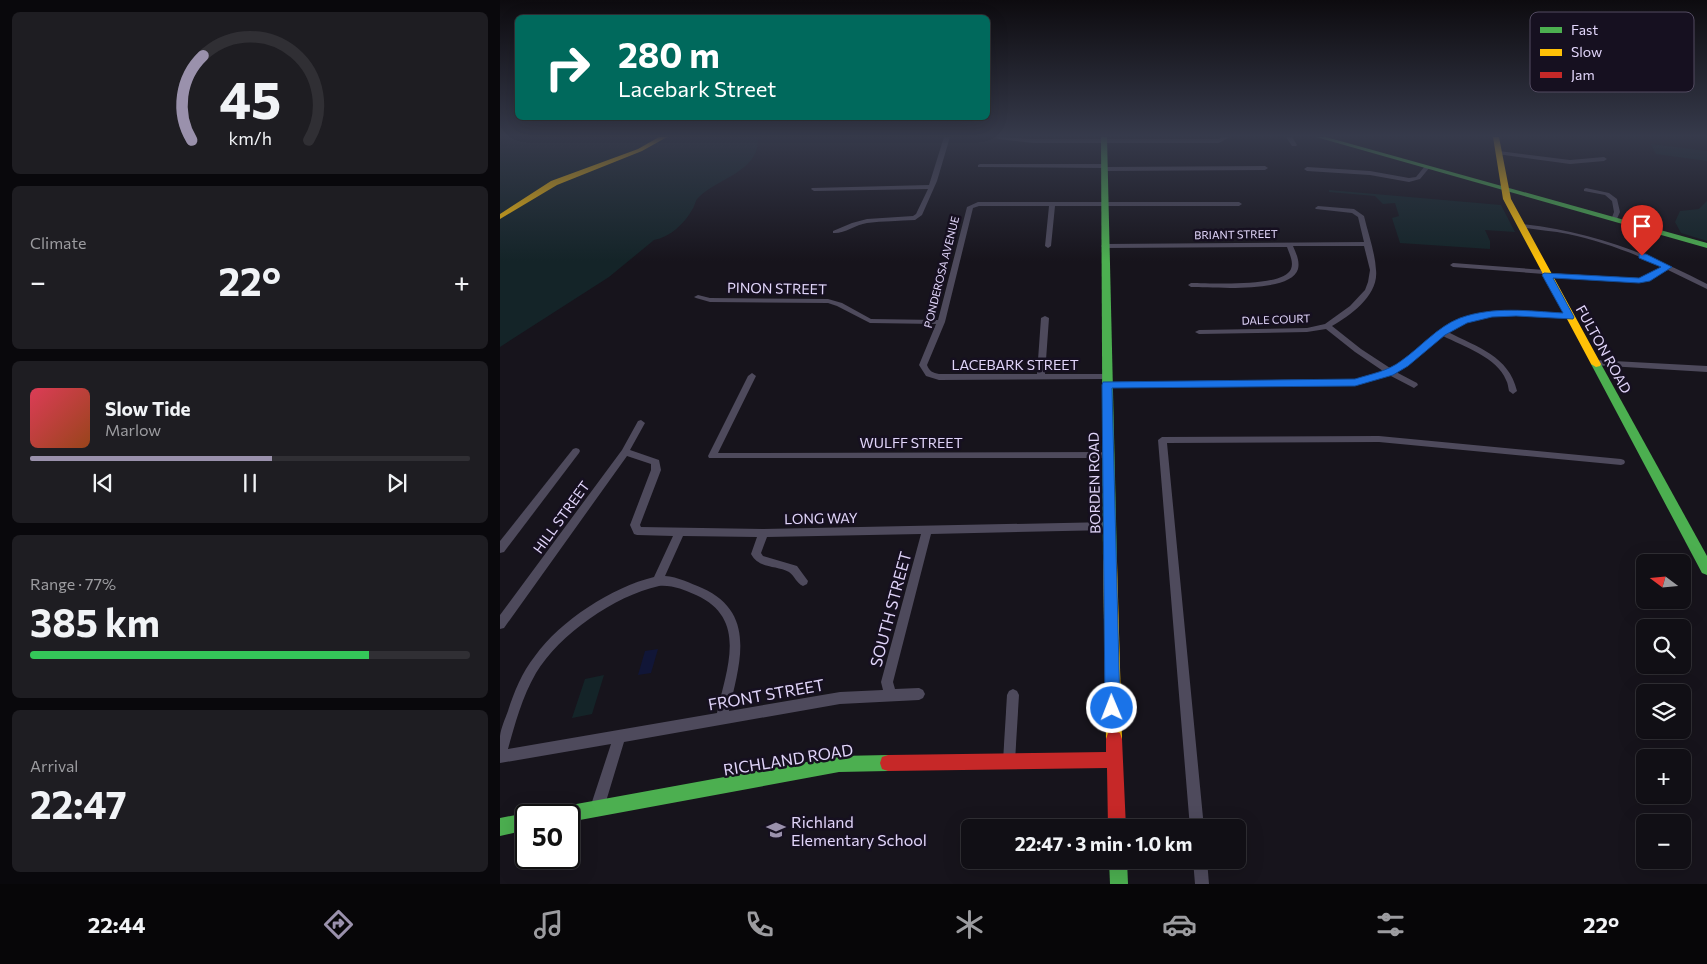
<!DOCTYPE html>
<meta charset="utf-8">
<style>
body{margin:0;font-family:Commissioner,sans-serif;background:#1e1d22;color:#f1f3f6;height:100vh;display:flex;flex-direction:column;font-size:19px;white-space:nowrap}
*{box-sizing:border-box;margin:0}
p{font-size:16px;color:#9c9ca0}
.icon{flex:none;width:28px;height:28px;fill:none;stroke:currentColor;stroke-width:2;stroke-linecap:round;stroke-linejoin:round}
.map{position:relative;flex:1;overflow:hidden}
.drawer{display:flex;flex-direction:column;gap:12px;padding:12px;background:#09080c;width:500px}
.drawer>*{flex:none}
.banner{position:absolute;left:15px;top:15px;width:475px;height:105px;border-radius:8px;box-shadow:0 5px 20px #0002,0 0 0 1px #302f34;background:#00695c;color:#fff;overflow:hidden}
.needle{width:32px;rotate:286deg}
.controls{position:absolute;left:1136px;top:554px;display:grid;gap:10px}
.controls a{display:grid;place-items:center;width:55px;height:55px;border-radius:8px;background:#110f15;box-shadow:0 5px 20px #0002,0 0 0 1px #302f34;font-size:25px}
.speed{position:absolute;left:15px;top:804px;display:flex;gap:10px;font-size:25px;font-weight:700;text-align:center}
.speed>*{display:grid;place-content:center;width:65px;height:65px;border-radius:50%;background:#110f15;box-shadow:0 5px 20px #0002,0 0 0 1px #302f34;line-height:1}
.speed .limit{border:2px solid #111;border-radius:8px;background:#fff;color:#111}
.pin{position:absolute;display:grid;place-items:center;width:42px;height:42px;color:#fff;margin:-51px -21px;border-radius:50% 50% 50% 0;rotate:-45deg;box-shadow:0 0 5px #0007}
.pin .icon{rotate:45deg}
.me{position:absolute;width:55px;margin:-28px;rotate:359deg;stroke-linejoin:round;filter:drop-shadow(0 0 4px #0008)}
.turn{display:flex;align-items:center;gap:18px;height:105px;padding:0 20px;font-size:22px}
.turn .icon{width:65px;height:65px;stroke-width:2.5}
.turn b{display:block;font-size:35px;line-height:42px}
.big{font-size:38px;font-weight:700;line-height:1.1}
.drawer .card{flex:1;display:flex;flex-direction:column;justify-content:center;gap:8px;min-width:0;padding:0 18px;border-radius:8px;background:#1e1d22}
.drawer .dial{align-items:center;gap:0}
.dial svg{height:130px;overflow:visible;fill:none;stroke:#302f34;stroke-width:7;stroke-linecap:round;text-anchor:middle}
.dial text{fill:#f1f3f6;stroke:none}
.song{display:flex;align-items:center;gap:15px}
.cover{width:60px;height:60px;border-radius:8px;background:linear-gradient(135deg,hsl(350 70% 55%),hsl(20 70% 35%))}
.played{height:5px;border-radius:2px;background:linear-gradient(90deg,#9a91ac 55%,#302f34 55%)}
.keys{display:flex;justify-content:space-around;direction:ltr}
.heat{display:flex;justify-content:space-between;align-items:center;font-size:28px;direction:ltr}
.charge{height:8px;border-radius:4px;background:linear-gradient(90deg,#34c759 77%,#302f34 0)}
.trip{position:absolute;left:461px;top:819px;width:285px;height:50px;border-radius:8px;background:#110f15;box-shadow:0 5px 20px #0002,0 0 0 1px #302f34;font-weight:700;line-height:50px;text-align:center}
.tab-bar{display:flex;height:80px;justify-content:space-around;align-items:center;background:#070608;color:#9c9ca0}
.tab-bar .icon{width:35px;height:35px}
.tab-bar .selected{color:#9a91ac}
.tab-bar b{font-size:22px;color:#f1f3f6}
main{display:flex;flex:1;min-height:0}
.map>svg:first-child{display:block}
</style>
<main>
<section class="drawer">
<div class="card dial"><svg viewBox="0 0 100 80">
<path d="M14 69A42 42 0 1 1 86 69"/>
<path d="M14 69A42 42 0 0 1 21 17" stroke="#9a91ac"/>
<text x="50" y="56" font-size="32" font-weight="700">45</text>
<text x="50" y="72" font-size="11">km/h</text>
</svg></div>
<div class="card"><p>Climate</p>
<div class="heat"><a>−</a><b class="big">22°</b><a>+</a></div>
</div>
<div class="card">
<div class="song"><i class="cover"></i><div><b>Slow Tide</b><p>Marlow</p></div></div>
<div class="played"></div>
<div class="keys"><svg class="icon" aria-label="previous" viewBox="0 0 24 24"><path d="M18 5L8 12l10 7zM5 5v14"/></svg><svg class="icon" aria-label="pause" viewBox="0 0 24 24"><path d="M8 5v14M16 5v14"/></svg><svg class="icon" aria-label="next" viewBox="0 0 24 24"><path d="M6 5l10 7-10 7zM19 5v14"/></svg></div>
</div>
<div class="card"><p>Range · 77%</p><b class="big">385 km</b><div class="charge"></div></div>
<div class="card"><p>Arrival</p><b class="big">22:47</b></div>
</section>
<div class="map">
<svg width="1207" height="884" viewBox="0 0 1207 884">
<rect width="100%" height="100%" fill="#17141c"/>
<g fill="#142428">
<path d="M 0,137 L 261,137 L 258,141 C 257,172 217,179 199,197 C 195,200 195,206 192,210 C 184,224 170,237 154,240 L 109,277 L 0,347 Z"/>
<polygon points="1151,144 1207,151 1207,161 1156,154"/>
<polygon points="829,190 1001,205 1015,232 985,230 990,241 990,249 900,243 892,218 899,216 895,203 883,204 875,196 829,192"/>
<polygon points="1207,201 1207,241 1181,233 1175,222 1180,211 1199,209"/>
<polygon points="104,675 92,714 72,718 85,679"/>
</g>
<polygon fill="#111637" points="158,649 151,673 138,675 145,651"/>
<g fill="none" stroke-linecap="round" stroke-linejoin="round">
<g fill="#4e4a5c" fill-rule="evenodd">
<path d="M 444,137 L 450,137 L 437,181 L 422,215 L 415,220 C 399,221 383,221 367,223 C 355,225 344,234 333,233 L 333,231 L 352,223 L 367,219 L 413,216 L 416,214 L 428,189 L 314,191 L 311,189 L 312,188 L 429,185 Z"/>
<polygon points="495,137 533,139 718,139 723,137 730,137 719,143 533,143 498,139"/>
<polygon points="786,137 792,137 797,145 796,146 792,146"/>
<polygon points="999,151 1070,160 1104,157 1107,159 1104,161 1070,164 997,154 996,153"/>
<polygon points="480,164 603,164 606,166 604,167 765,166 768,168 765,170 604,171 601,169 603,168 478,167 478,165"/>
<polygon points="925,166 930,167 920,179 909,182 870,175 807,171 804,169 807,167 870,171 909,178 916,177"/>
<polygon points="1086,188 1109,193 1117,199 1120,212 1116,221 1111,220 1114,212 1112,201 1105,195 1084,191 1084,189"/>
<path d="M 478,202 L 739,202 L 742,204 L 739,206 L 555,206 L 551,246 L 548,248 L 545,246 L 549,206 L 479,206 L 473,208 L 445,322 L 427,365 C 429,371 433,373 439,374 L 537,374 L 541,318 L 545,316 L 549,318 L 545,374 L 610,374 L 611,376 L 607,379 L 439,380 L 426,376 L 419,365 L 436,324 L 370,323 L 337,306 L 328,303 L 210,302 L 196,298 L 194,297 L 198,295 L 210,298 L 328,299 L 342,303 L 371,319 L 438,320 L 467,207 Z"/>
<path d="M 818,206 L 854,209 L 864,216 C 868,233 875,252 876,270 C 879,295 851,315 832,326 L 861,349 L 890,368 C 909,358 923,343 939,331 C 977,303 1026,311 1070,315 L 1074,317 L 1070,319 C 1029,315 985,308 948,332 C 977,347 1009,356 1017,391 L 1013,394 L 1009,391 C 1008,387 1008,383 1006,380 C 998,358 963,346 943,336 L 915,359 L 896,372 L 917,383 L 918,385 L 914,388 L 889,375 L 855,385 L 604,387 L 603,385 L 607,382 L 855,379 L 883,371 L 855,352 L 826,329 L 807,332 L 699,334 L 695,332 L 699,330 L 807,328 L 825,324 L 850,306 L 865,290 L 868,282 L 870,270 L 864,246 L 793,246 C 796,253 800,261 798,269 C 791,294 712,287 691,287 L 688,285 L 691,283 C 710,283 783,288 791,269 C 794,262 789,253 787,247 L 604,248 L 601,246 L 604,244 L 864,242 L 858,217 L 852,213 L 816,209 L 815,208 Z"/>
<path d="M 1021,224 C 1088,231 1148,253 1207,284 L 1207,289 L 1168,270 L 1149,280 L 1139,282 L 1047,277 L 1045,276 L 1044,274 L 953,267 L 950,265 L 953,263 L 1045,270 L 1047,271 L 1048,273 L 1139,278 L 1145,277 L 1163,267 C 1133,253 1101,241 1068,234 C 1052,231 1035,230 1019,227 L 1019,225 Z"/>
<polygon points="1095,360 1207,366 1207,372 1092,365 1091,363 1092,361"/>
<polygon points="252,373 256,376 218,453 609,452 612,453 613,455 612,457 609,458 209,458 208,456 248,376"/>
<path d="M 141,420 L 145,423 L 130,450 L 159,460 L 161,470 L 140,525 L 141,527 L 263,529 L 610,522 L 613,523 L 615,526 L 613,529 L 610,530 L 431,534 L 393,682 L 395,689 L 419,688 L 423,690 L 425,694 L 423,698 L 419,700 L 340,704 L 124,742 L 104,808 L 102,813 L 97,815 L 92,813 L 90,808 L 111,744 L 0,763 C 0,754 0,745 0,736 C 1,728 5,719 8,711 C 14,692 22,672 35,656 C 60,621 112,587 154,577 L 173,536 L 137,535 L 134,534 L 130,525 L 151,470 L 151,464 L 127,456 L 4,628 L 0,629 L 0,615 L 122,450 L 138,421 ZM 421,534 L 381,682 L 383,690 L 340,692 L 229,711 C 239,665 258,613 202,588 C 190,583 178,577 165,576 L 183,536 L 257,537 L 251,554 C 259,569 276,565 289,572 C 295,576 296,583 303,586 L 307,584 L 308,581 L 297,566 L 263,556 L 261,553 L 267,537 ZM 159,586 C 173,585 184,590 196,595 C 249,619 226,670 217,713 L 8,749 C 15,724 22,697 36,673 C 60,634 114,596 159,586 Z"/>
<polygon points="879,436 1121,459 1124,460 1125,462 1124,464 1121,465 879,442 667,443 704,828 690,828 658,440 662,437"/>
<polygon points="76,448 79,449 80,451 79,453 4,552 0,553 0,541 73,449"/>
<polygon points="513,689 517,691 519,695 515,761 513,765 509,767 505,765 503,761 507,695 509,691"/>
<polygon points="693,860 707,860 709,884 695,884"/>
</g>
<g fill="#4caf50" fill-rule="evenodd">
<polygon points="601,137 607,137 617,561 615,565 610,567 605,565 603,561"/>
<polygon points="816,137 826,137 1207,243 1207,248"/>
<polygon points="1096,361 1101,364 1207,556 1207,575 1202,573 1091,364"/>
<polygon points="388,755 394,757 396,763 394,769 388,771 339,772 69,822 69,815 52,815 54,809 60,807 339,756"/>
<polygon points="26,813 30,815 26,815 26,830 0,836 0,818"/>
<polygon points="609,860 627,860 628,884 610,884"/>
</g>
<g fill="#ffc107" fill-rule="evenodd">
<polygon points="159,137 167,137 142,151 57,185 0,219 0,214 51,181 138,149"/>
<polygon points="993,137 999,137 1011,199 1101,364 1100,366 1096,367 1091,364 1003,199"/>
<polygon points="610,555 615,557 617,561 622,739 620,745 614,747 608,745 606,739 603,561 605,557"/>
</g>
<polygon fill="#c62828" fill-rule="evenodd" points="614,731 620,733 622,739 626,828 608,828 607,768 388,771 382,769 380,763 382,757 388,755 606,752 606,739 608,733"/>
</g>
<linearGradient id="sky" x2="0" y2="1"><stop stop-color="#0d0b0f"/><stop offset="0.52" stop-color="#363a4b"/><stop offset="1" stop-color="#363a4b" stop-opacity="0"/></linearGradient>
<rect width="1207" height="261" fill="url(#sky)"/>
<path fill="#1a73e8" stroke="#114b97" d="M 1139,254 L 1146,254 L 1172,267 L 1150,281 L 1139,283 L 1053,278 L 1074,317 L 1073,319 L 1016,316 L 992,317 L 967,323 L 945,335 L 908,366 L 893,375 L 855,386 L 612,388 L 620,708 L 618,713 L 612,715 L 607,713 L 605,708 L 602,385 L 603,382 L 855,379 C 871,374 888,371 901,361 C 921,347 937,327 960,318 C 993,306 1029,311 1063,313 L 1042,275 L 1044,273 L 1139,278 L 1161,267 L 1139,258 Z"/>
<defs>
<g id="school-bare" transform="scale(1.5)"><path d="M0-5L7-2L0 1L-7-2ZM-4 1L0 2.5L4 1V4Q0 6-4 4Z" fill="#9a91ac" stroke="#161020" stroke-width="2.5" paint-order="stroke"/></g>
</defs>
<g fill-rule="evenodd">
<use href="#school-bare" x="276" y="830"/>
</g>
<g text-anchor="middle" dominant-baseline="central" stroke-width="5" stroke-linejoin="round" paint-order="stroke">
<g font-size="11" fill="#e1d5fa" stroke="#161020">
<text transform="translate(736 234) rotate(-1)">BRIANT STREET</text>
<text transform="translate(441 272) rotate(-76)">PONDEROSA AVENUE</text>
<text transform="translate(776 319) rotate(-2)">DALE COURT</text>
</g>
<g font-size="14" fill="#e1d5fa" stroke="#161020">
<text transform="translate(277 288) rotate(1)">PINON STREET</text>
<text transform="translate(1104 349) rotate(61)">FULTON ROAD</text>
<text x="515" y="364">LACEBARK STREET</text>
<text x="411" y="442">WULFF STREET</text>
<text transform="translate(594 483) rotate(-91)">BORDEN ROAD</text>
<text transform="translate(61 517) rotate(-54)">HILL STREET</text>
<text transform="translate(321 518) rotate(-1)">LONG WAY</text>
</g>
<g font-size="16" fill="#e1d5fa" stroke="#161020">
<text transform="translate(390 609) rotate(-75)">SOUTH STREET</text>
<text transform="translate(266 694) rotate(-10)">FRONT STREET</text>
<text transform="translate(288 759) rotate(-9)">RICHLAND ROAD</text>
</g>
<g font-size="16" fill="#e1d5fa" stroke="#161020" text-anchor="start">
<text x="291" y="821">Richland<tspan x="291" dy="18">Elementary School</tspan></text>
</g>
</g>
<rect x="1030" y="12" width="164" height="80" rx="8" fill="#161020" stroke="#534b61" stroke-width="1"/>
<rect x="1040" y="27" width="22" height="6" fill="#4caf50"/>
<rect x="1040" y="49" width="22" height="7" fill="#ffc107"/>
<rect x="1040" y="72" width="22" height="6" fill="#c62828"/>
<g font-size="14" fill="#e1d5fa">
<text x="1071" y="35">Fast</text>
<text x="1071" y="57">Slow</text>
<text x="1071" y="80">Jam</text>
</g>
</svg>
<div class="controls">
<a><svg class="needle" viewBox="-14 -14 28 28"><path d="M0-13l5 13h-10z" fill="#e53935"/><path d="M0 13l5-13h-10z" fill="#9c9ca0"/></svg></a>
<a><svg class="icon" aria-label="search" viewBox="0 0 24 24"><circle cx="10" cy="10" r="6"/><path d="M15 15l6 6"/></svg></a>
<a><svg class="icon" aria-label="layers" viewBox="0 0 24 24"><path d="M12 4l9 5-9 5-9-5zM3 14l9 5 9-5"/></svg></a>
<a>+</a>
<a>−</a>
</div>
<div class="speed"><div class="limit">50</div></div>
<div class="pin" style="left:1142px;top:256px;background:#d93025"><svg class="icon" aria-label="arrive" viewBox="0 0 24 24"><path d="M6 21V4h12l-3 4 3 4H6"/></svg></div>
<svg class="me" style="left:612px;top:708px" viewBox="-20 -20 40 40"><circle r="17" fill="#1a73e8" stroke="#fff" stroke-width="3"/><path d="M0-11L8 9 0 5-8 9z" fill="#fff"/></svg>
<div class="trip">22:47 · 3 min · 1.0 km</div>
<div class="banner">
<div class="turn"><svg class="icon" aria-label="right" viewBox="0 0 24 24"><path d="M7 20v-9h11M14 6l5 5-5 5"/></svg><div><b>280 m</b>Lacebark Street</div></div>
</div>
</div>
</main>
<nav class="tab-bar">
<b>22:44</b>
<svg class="icon selected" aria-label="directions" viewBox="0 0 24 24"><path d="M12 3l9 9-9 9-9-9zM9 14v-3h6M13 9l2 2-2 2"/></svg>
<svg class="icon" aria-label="music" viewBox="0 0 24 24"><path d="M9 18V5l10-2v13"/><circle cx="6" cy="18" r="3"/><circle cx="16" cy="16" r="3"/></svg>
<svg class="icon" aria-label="phone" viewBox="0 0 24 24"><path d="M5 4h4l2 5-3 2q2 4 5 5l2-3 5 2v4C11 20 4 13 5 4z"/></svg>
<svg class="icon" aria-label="climate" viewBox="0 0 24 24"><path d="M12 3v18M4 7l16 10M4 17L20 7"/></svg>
<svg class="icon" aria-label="car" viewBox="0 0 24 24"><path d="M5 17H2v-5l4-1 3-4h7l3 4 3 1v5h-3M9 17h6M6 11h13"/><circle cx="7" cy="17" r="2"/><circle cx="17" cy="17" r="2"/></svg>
<svg class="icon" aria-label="filters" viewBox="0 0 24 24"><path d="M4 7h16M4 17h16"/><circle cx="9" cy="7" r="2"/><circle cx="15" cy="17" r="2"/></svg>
<b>22°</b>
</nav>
